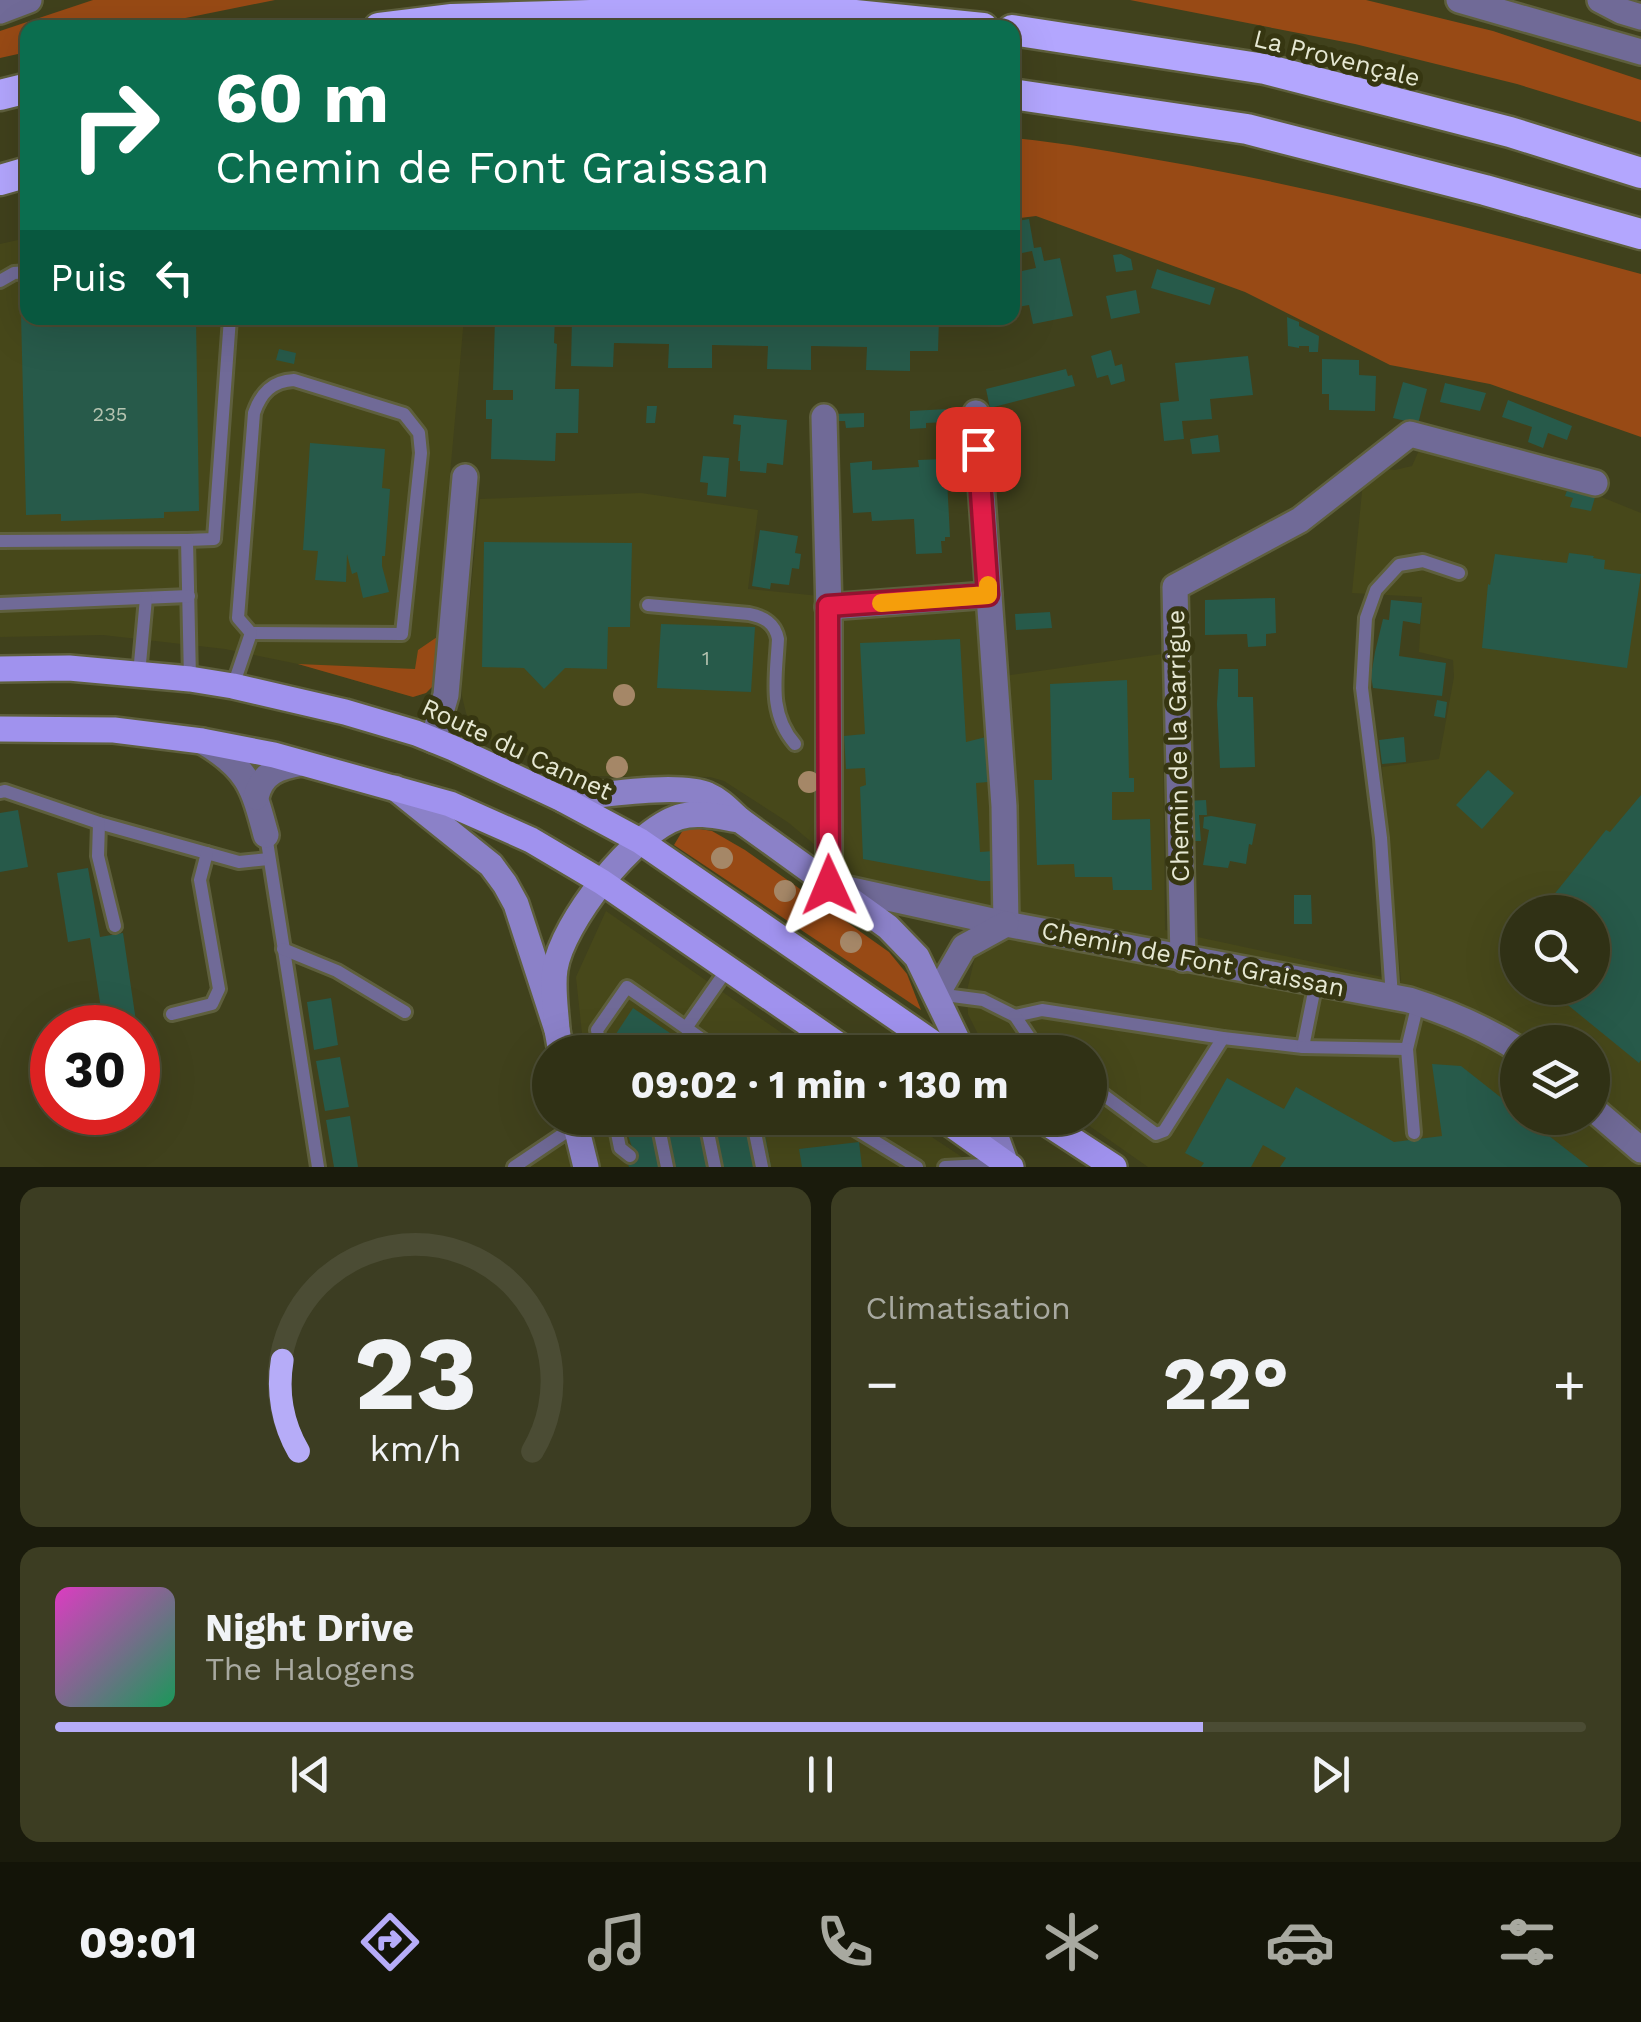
<!DOCTYPE html>
<html lang="fr">
<meta charset="utf-8">
<style>
body{margin:0;font-family:"Work Sans",sans-serif;background:#3c3d22;color:#f1f3f6;height:100vh;display:flex;flex-direction:column;font-size:38px;white-space:nowrap}
*{box-sizing:border-box;margin:0}
p{font-size:32px;color:#a8a9a0}
.icon{flex:none;width:55px;height:55px;fill:none;stroke:currentColor;stroke-width:2;stroke-linecap:round;stroke-linejoin:round}
.map{position:relative;height:1167px;overflow:hidden}
.side{display:flex;flex-direction:column;gap:20px;padding:20px;background:#1a1b0c;flex:1}
.side>*{flex:none}
.hud{position:absolute;left:20px;top:20px;width:1000px;height:305px;border-radius:20px;box-shadow:0 10px 40px #0002,0 0 0 2px #4b4c34;background:#0b6e4f;color:#fff;overflow:hidden}
.buttons{position:absolute;left:1500px;top:895px;display:grid;gap:20px}
.buttons a{display:grid;place-items:center;width:110px;height:110px;border-radius:50%;background:#303115;box-shadow:0 10px 40px #0002,0 0 0 2px #4b4c34;font-size:50px}
.speed{position:absolute;left:30px;top:1005px;display:flex;gap:20px;font-size:50px;font-weight:700;text-align:center}
.speed>*{display:grid;place-content:center;width:130px;height:130px;border-radius:50%;background:#303115;box-shadow:0 10px 40px #0002,0 0 0 2px #4b4c34;line-height:1}
.speed .limit{border:15px solid #d22;background:#fff;color:#111}
.pin{position:absolute;display:grid;place-items:center;width:85px;height:85px;color:#fff;margin:-42px;border-radius:20px;box-shadow:0 5px 15px #0006}
.me{position:absolute;width:110px;margin:-55px;rotate:359deg;stroke-linejoin:round;filter:drop-shadow(0 0 8px #0008)}
.turn{display:flex;align-items:center;gap:35px;height:210px;padding:0 30px;font-size:45px}
.turn .icon{width:130px;height:130px;stroke-width:2.5}
.turn b{display:block;font-size:70px;line-height:85px}
.then{display:flex;align-items:center;height:95px;padding:0 30px;background:#0003;gap:20px;font-size:38px}
.big{font-size:75px;font-weight:700;line-height:1.1}
.side .tile{flex:1;display:flex;flex-direction:column;justify-content:center;gap:15px;min-width:0;padding:0 35px;border-radius:20px;background:#3c3d22}
.side .dial{align-items:center;gap:0}
.dial svg{height:260px;overflow:visible;fill:none;stroke:#4b4c34;stroke-width:7;stroke-linecap:round;text-anchor:middle}
.dial text{fill:#f1f3f6;stroke:none}
.song{display:flex;align-items:center;gap:30px}
.cover{width:120px;height:120px;border-radius:15px;background:linear-gradient(135deg,hsl(310 70% 55%),hsl(150 70% 35%))}
.played{height:10px;border-radius:5px;background:linear-gradient(90deg,#b6acf8 75%,#4b4c34 75%)}
.keys{display:flex;justify-content:space-around;direction:ltr}
.heat{display:flex;justify-content:space-between;align-items:center;font-size:55px;direction:ltr}
.side .tiles{flex:1;display:grid;gap:20px;grid-template-columns:1fr 1fr}
.tile:last-child{grid-column:span 2}
.trip{position:absolute;left:532px;top:1035px;width:575px;height:100px;border-radius:50px;background:#303115;box-shadow:0 10px 40px #0002,0 0 0 2px #4b4c34;font-weight:700;line-height:100px;text-align:center}
.dock{display:flex;height:160px;justify-content:space-around;align-items:center;background:#131408;color:#a8a9a0}
.dock .icon{width:70px;height:70px}
.dock .on{color:#b6acf8}
.dock b{font-size:45px;color:#f1f3f6}
.map>svg:first-child{display:block}
</style>
<div class="map">
<svg width="1641" height="1167" viewBox="0 0 1641 1167">
<rect width="100%" height="100%" fill="#40411c"/>
<g fill="#47481a" fill-rule="evenodd">
<polygon points="27,238 28,318 464,318 448,497 440,635 434,685 426,693 413,697 298,664 225,649 103,635 0,637 0,244"/>
<path d="M 1421,446 L 1562,481 L 1641,513 L 1641,1167 L 1148,1167 L 1078,1118 L 1090,1118 L 1090,1052 L 987,1052 L 968,1014 L 967,991 L 987,905 L 856,880 L 789,823 L 724,781 L 710,777 L 594,776 L 567,772 L 488,739 L 474,728 L 466,713 L 462,696 L 462,677 L 480,499 L 641,493 L 758,510 L 748,589 L 840,598 L 999,588 L 1003,676 L 1162,654 L 1165,930 L 1401,981 L 1382,767 L 1439,759 L 1454,677 L 1453,660 L 1419,652 L 1422,597 L 1352,593 L 1363,482 L 1376,468 L 1395,470 L 1412,466 ZM 1518,912 L 1592,912 L 1592,988 L 1518,988 ZM 1518,1042 L 1592,1042 L 1592,1118 L 1518,1118 Z"/>
<polygon points="606,911 809,1052 584,1052 576,977"/>
<polygon points="581,1118 903,1118 977,1167 507,1167"/>
</g>
<g fill="#984a15">
<polygon points="93,0 275,0 141,27 28,28 27,52 0,58 0,31"/>
<polygon points="1130,0 1366,0 1493,31 1641,80 1641,122 1517,84 1355,44"/>
<path d="M 1013,138 C 1064,143 1114,152 1164,161 C 1325,189 1483,231 1641,274 L 1641,437 L 1490,384 L 1390,365 L 1245,292 L 1036,216 L 1013,219 Z"/>
<polygon points="440,635 434,685 426,693 413,697 298,664 415,669 418,650"/>
<polygon points="694,828 712,831 745,850 889,952 907,974 921,1010 674,845 683,830"/>
</g>
<g fill="#275a4a">
<polygon points="1029,219 1034,248 1041,247 1044,261 1060,258 1073,316 1033,324 1029,305 1012,308 1012,273 1036,268 1032,251 1012,255 1012,222"/>
<polygon points="1121,254 1131,259 1133,270 1116,272 1113,255"/>
<polygon points="1157,269 1215,288 1210,305 1151,288"/>
<polygon points="1136,290 1140,313 1111,319 1106,296"/>
<polygon points="21,315 28,315 28,318 196,318 199,511 164,512 164,518 61,521 61,514 26,515"/>
<polygon points="1287,317 1299,322 1299,326 1319,336 1318,352 1309,352 1309,346 1299,346 1299,348 1288,346"/>
<polygon points="495,318 555,318 554,343 557,344 555,389 579,389 578,433 556,433 555,461 491,459 492,419 486,419 486,400 513,400 513,390 493,390"/>
<polygon points="572,318 939,318 938,351 910,351 910,371 866,370 867,347 811,346 811,370 767,369 768,346 712,345 712,368 668,368 669,344 614,343 613,367 571,366"/>
<polygon points="279,349 296,353 294,364 276,360"/>
<polygon points="1111,350 1115,366 1122,364 1125,381 1111,385 1108,375 1097,378 1091,356"/>
<polygon points="1248,356 1253,395 1210,399 1212,419 1182,421 1184,439 1164,441 1160,403 1179,401 1175,363"/>
<polygon points="1322,359 1359,360 1359,375 1376,376 1375,411 1329,410 1329,394 1322,394"/>
<polygon points="1066,369 1068,376 1072,375 1075,386 990,408 986,389"/>
<polygon points="1403,382 1427,389 1418,424 1393,418"/>
<polygon points="1445,383 1486,393 1480,411 1440,402"/>
<polygon points="1508,400 1572,426 1567,440 1548,433 1543,448 1528,442 1532,427 1502,417"/>
<polygon points="647,406 657,406 655,423 646,423"/>
<polygon points="967,408 968,421 926,423 926,428 910,429 910,411"/>
<polygon points="864,413 864,427 846,428 845,421 835,421 834,414"/>
<polygon points="734,415 787,420 783,465 767,463 766,473 740,471 740,461 738,461 741,425 733,424"/>
<polygon points="1218,435 1220,452 1192,454 1190,439"/>
<polygon points="310,443 385,449 382,488 390,489 385,556 382,556 382,566 389,592 363,598 357,572 352,574 347,554 346,582 315,580 318,551 303,550"/>
<polygon points="703,456 729,458 726,497 707,495 708,483 700,482"/>
<polygon points="946,459 950,537 945,537 945,541 941,541 942,553 916,554 914,519 872,521 871,512 853,513 850,463 872,461 872,470 919,467 918,460"/>
<polygon points="1569,485 1597,490 1591,511 1570,507 1573,498 1565,496"/>
<polygon points="760,530 798,536 795,553 801,554 799,569 792,568 789,585 771,583 770,589 752,586"/>
<polygon points="484,542 632,543 630,627 608,627 607,669 565,668 544,689 524,668 482,667"/>
<polygon points="1569,553 1594,556 1593,558 1605,560 1604,569 1641,574 1627,668 1482,648 1488,584 1490,585 1495,554 1567,563"/>
<polygon points="1275,598 1276,633 1266,634 1266,646 1248,647 1247,634 1205,635 1205,600"/>
<polygon points="1391,600 1422,603 1420,624 1403,621 1399,656 1446,663 1442,696 1373,688 1371,676 1375,652 1383,619 1389,620"/>
<polygon points="1050,612 1052,628 1016,630 1015,614"/>
<polygon points="661,624 755,627 751,692 657,688"/>
<polygon points="960,639 966,742 986,737 988,782 976,783 980,852 994,851 995,881 981,881 863,859 860,787 866,785 865,768 846,769 844,736 865,734 860,643"/>
<polygon points="1219,669 1238,669 1238,697 1253,697 1255,767 1220,768 1217,704"/>
<polygon points="1127,680 1129,778 1134,778 1134,792 1112,792 1112,820 1150,819 1152,890 1113,890 1112,877 1075,877 1074,864 1037,865 1034,780 1052,780 1050,684"/>
<polygon points="1437,700 1447,702 1445,718 1434,716"/>
<polygon points="1404,737 1406,762 1382,764 1379,740"/>
<polygon points="1488,770 1514,793 1482,829 1456,805"/>
<polygon points="1641,795 1641,1060 1639,1063 1547,988 1592,988 1592,912 1540,912 1606,830 1610,832"/>
<polygon points="1206,800 1207,815 1199,815 1201,841 1186,841 1186,801"/>
<polygon points="18,810 28,867 0,872 0,813"/>
<polygon points="1211,816 1256,824 1252,845 1249,844 1246,864 1230,861 1228,868 1203,865 1209,830 1203,828 1204,817"/>
<polygon points="88,868 100,937 123,933 137,1028 104,1028 90,938 68,942 57,873"/>
<polygon points="1294,895 1311,895 1312,924 1294,924"/>
<polygon points="331,998 338,1045 314,1050 307,1002"/>
<polygon points="633,1008 698,1052 610,1052 608,1046"/>
<polygon points="340,1057 349,1107 325,1111 316,1061"/>
<polygon points="1432,1064 1461,1066 1518,1111 1518,1118 1526,1118 1589,1167 1280,1167 1286,1158 1263,1145 1251,1167 1201,1167 1204,1163 1185,1153 1227,1078 1284,1109 1296,1087 1394,1142 1442,1136"/>
<polygon points="350,1116 358,1167 334,1167 326,1120"/>
<polygon points="622,1118 762,1118 771,1167 629,1167 627,1161 633,1150"/>
<polygon points="859,1142 862,1167 802,1167 799,1149"/>
</g>
<g fill="none" stroke-linecap="round" stroke-linejoin="round">
<g stroke="#5e5f3d" stroke-width="18">
<g id="service">
<polyline points="0,281 14,273 28,272"/>
<path d="M 294,380 L 404,414 L 419,433 L 421,453 L 402,634 L 251,633 L 238,618 L 254,413 C 261,393 272,381 294,380 Z"/>
<polyline points="187,540 214,539 230,318"/>
<polyline points="0,541 187,540 190,679"/>
<polyline points="0,604 189,596"/>
<path d="M 648,605 L 749,614 C 764,617 775,623 778,639 C 776,678 768,713 795,744"/>
<polyline points="139,674 146,598"/>
<polyline points="233,686 251,633"/>
<polyline points="0,792 5,791 99,823 239,862 268,859"/>
<polyline points="99,823 98,856 115,926"/>
<polyline points="266,835 318,1167"/>
<polyline points="283,949 337,971 405,1012"/>
<polyline points="937,994 983,1000 1015,1016 1042,1010 1223,1038 1303,1047 1316,982"/>
<polyline points="1392,997 1381,838 1362,688 1366,618 1376,590 1399,565 1423,561 1459,573"/>
<polyline points="172,1014 212,1004 219,989 200,880 207,853"/>
<polyline points="1015,1016 1036,1047 1043,1052"/>
<polyline points="803,1023 808,1052"/>
<polyline points="686,1028 720,1052"/>
<polyline points="1303,1047 1407,1049 1418,1003"/>
<polyline points="1407,1049 1414,1133"/>
<polyline points="601,1052 597,1030 627,987 686,1028 728,968"/>
<polyline points="1090,1085 1156,1134 1164,1131 1223,1038"/>
<polyline points="614,1118 620,1148 630,1156"/>
<polyline points="657,1118 667,1167"/>
<polyline points="705,1118 715,1167"/>
<polyline points="752,1118 762,1167"/>
<polyline points="837,1118 917,1167"/>
<polyline points="514,1167 575,1126"/>
<polyline points="945,1167 1002,1164"/>
</g>
</g>
<g stroke="#5e5f3d" stroke-width="30">
<g id="minor">
<polyline points="1600,0 1621,11 1641,17"/>
<polyline points="976,413 1004,806 1006,924"/>
<polyline points="824,417 829,612 829,885"/>
<polyline points="828,607 989,595"/>
<polyline points="433,740 446,695 465,477"/>
<path d="M 202,741 C 248,768 253,786 266,835"/>
<path d="M 256,797 C 262,772 279,767 302,763"/>
<polyline points="1183,959 1175,587 1300,520 1410,434 1595,483"/>
</g>
</g>
<g stroke="#5e5f3d" stroke-width="30">
<g id="tertiary">
<polyline points="1459,0 1641,52"/>
<polyline points="0,11 29,0"/>
<path d="M 829,885 L 1006,924 L 1409,1000 C 1447,1012 1483,1027 1518,1049"/>
<polyline points="937,994 964,947 1006,924"/>
<polyline points="1592,1108 1641,1150"/>
</g>
</g>
<g stroke="#5e5f3d" stroke-width="30">
<g id="secondary">
<polyline points="395,788 491,865 505,884 516,904 557,1030 561,1052"/>
<path d="M 562,799 C 596,796 679,782 708,795 C 720,800 730,811 740,820 L 888,927 L 917,957 L 963,1052"/>
<path d="M 557,1030 C 556,1011 552,988 555,969 C 562,923 634,831 679,817 C 698,811 720,817 740,820"/>
<polyline points="574,1118 586,1167"/>
<polyline points="989,1118 1007,1167"/>
</g>
</g>
<g stroke="#5e5f3d" stroke-width="30">
<g id="primary">
<polyline points="0,669 69,668 190,679 233,686 345,712 416,733 453,748 562,799 640,841 946,1052"/>
<polyline points="0,729 114,730 202,741 274,755 450,804 531,840 602,882 849,1052"/>
<polyline points="942,1118 1011,1167"/>
<polyline points="1039,1118 1114,1167"/>
</g>
</g>
<g stroke="#5e5f3d" stroke-width="35">
<g id="motorway">
<polyline points="379,28 452,19 728,11 846,14 983,28"/>
<polyline points="1012,30 1265,69 1510,132 1641,173"/>
<polyline points="1012,94 1247,129 1485,190 1641,234"/>
<polyline points="0,95 28,88"/>
<polyline points="0,180 28,172"/>
</g>
</g>
<use href="#service" stroke="#706a97" stroke-width="12"/>
<use href="#minor" stroke="#706a97" stroke-width="25"/>
<use href="#tertiary" stroke="#706a97" stroke-width="25"/>
<use href="#secondary" stroke="#8b81c8" stroke-width="25"/>
<use href="#primary" stroke="#a092ee" stroke-width="25"/>
<use href="#motorway" stroke="#b3a6fe" stroke-width="30"/>
</g>
<g fill="#a58767">
<circle cx="624" cy="695" r="11"/>
<circle cx="617" cy="767" r="11"/>
<circle cx="809" cy="782" r="11"/>
<circle cx="722" cy="858" r="11"/>
<circle cx="785" cy="891" r="11"/>
<circle cx="851" cy="942" r="11"/>
</g>
<g fill="none" stroke-linecap="round" stroke-linejoin="round">
<g stroke="#92132f" stroke-width="25">
<polyline id="route" points="829,885 828,606 988,595 978,449"/>
</g>
<use href="#route" stroke="#e11d48" stroke-width="18"/>
<polyline stroke="#f59e0b" stroke-width="18" points="881,603 988,595 988,585"/>
</g>
<g text-anchor="middle" dominant-baseline="central" stroke-width="10" stroke-linejoin="round" paint-order="stroke">
<g font-size="20" fill="#b6c4b1">
<text x="110" y="414">235</text>
<text x="706" y="658">1</text>
</g>
<g font-size="25" fill="#e6e8d3" stroke="#363611">
<text transform="translate(1337 58) rotate(14)">La Provençale</text>
<text transform="translate(1178 746) rotate(-91)">Chemin de la Garrigue</text>
<text transform="translate(517 749) rotate(25)">Route du Cannet</text>
<text transform="translate(1193 959) rotate(11)">Chemin de Font Graissan</text>
</g>
</g>
</svg>
<div class="buttons">
<a><svg class="icon" aria-label="search" viewBox="0 0 24 24"><circle cx="10" cy="10" r="6"/><path d="M15 15l6 6"/></svg></a>
<a><svg class="icon" aria-label="layers" viewBox="0 0 24 24"><path d="M12 4l9 5-9 5-9-5zM3 14l9 5 9-5"/></svg></a>
</div>
<div class="speed"><div class="limit">30</div></div>
<div class="pin" style="left:978px;top:449px;background:#d93025"><svg class="icon" aria-label="arrive" viewBox="0 0 24 24"><path d="M6 21V4h12l-3 4 3 4H6"/></svg></div>
<svg class="me" style="left:829px;top:885px" viewBox="-20 -20 40 40"><path d="M0-17L14 15 0 8-14 15z" fill="#e11d48" stroke="#fff" stroke-width="4"/></svg>
<div class="trip">09:02 · 1 min · 130 m</div>
<div class="hud">
<div class="turn"><svg class="icon" aria-label="right" viewBox="0 0 24 24"><path d="M7 20v-9h11M14 6l5 5-5 5"/></svg><div><b>60 m</b>Chemin de Font Graissan</div></div>
<div class="then">Puis<svg class="icon" aria-label="left" viewBox="0 0 24 24"><path d="M17 20v-9H6M10 6l-5 5 5 5"/></svg></div>
</div>
</div>
<section class="side">
<div class="tiles">
<div class="tile dial"><svg viewBox="0 0 100 80">
<path d="M14 69A42 42 0 1 1 86 69"/>
<path d="M14 69A42 42 0 0 1 9 41" stroke="#b6acf8"/>
<text x="50" y="56" font-size="32" font-weight="700">23</text>
<text x="50" y="72" font-size="11">km/h</text>
</svg></div>
<div class="tile"><p>Climatisation</p>
<div class="heat"><a>−</a><b class="big">22°</b><a>+</a></div>
</div>
<div class="tile">
<div class="song"><i class="cover"></i><div><b>Night Drive</b><p>The Halogens</p></div></div>
<div class="played"></div>
<div class="keys"><svg class="icon" aria-label="previous" viewBox="0 0 24 24"><path d="M18 5L8 12l10 7zM5 5v14"/></svg><svg class="icon" aria-label="pause" viewBox="0 0 24 24"><path d="M8 5v14M16 5v14"/></svg><svg class="icon" aria-label="next" viewBox="0 0 24 24"><path d="M6 5l10 7-10 7zM19 5v14"/></svg></div>
</div>
</div>
</section>
<nav class="dock">
<b>09:01</b>
<svg class="icon on" aria-label="directions" viewBox="0 0 24 24"><path d="M12 3l9 9-9 9-9-9zM9 14v-3h6M13 9l2 2-2 2"/></svg>
<svg class="icon" aria-label="music" viewBox="0 0 24 24"><path d="M9 18V5l10-2v13"/><circle cx="6" cy="18" r="3"/><circle cx="16" cy="16" r="3"/></svg>
<svg class="icon" aria-label="phone" viewBox="0 0 24 24"><path d="M5 4h4l2 5-3 2q2 4 5 5l2-3 5 2v4C11 20 4 13 5 4z"/></svg>
<svg class="icon" aria-label="climate" viewBox="0 0 24 24"><path d="M12 3v18M4 7l16 10M4 17L20 7"/></svg>
<svg class="icon" aria-label="car" viewBox="0 0 24 24"><path d="M5 17H2v-5l4-1 3-4h7l3 4 3 1v5h-3M9 17h6M6 11h13"/><circle cx="7" cy="17" r="2"/><circle cx="17" cy="17" r="2"/></svg>
<svg class="icon" aria-label="filters" viewBox="0 0 24 24"><path d="M4 7h16M4 17h16"/><circle cx="9" cy="7" r="2"/><circle cx="15" cy="17" r="2"/></svg>
</nav>
